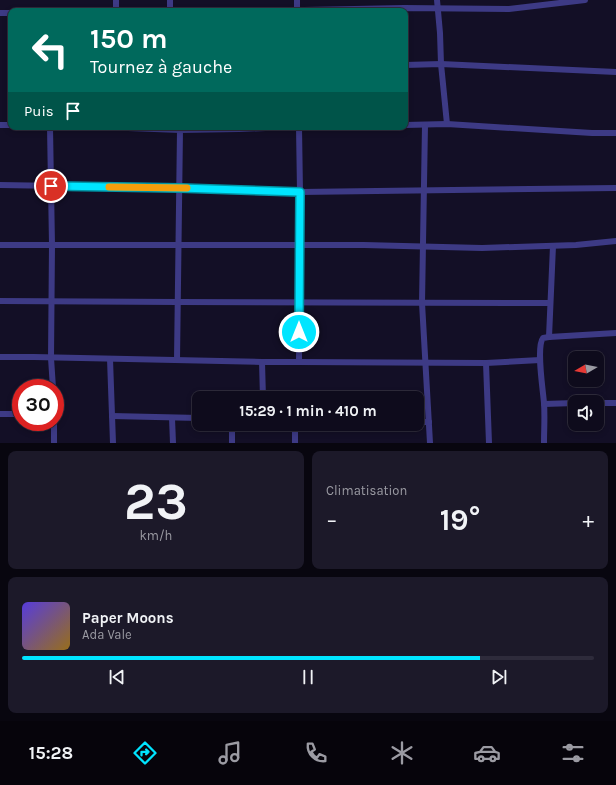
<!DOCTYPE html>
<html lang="fr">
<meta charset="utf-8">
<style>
body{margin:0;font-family:Karla,sans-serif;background:#1c1929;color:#f1f3f6;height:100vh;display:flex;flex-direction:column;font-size:15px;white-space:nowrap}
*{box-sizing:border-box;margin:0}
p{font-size:13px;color:#9b9ba3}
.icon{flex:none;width:22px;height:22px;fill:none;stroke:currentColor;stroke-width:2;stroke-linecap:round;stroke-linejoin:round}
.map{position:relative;height:443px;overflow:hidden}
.details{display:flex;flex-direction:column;gap:8px;padding:8px;background:#08060f;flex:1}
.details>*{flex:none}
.top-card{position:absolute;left:8px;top:8px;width:400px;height:122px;border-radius:8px;box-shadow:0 2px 6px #0003,0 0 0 1px #2e2b3b;background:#00695c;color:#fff;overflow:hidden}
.needle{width:26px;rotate:260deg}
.controls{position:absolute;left:568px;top:351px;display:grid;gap:8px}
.controls a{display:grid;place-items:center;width:36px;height:36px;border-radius:8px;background:#0e0b1c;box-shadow:0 2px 6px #0003,0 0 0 1px #2e2b3b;font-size:20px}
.speed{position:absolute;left:12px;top:379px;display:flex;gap:8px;font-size:20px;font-weight:700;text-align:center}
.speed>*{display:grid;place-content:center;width:52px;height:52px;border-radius:50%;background:#0e0b1c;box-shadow:0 2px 6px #0003,0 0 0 1px #2e2b3b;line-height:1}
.speed .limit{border:6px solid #d22;background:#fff;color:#111}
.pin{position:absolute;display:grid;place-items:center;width:34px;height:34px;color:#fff;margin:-17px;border:2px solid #fff;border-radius:50%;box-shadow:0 1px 4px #0007}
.me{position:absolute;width:44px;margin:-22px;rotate:0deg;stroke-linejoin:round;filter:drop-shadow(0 0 3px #0008)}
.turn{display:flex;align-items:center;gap:14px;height:84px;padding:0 16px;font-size:18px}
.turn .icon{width:52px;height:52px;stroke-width:2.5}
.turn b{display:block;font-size:28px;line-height:34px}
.then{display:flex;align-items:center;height:38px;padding:0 16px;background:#0003;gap:8px;font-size:15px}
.big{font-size:30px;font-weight:700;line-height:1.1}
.details .card{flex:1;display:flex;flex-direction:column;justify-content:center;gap:6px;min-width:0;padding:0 14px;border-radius:8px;background:#1c1929}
.details .dial{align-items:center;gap:0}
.dial b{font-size:52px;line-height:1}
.song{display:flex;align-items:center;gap:12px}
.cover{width:48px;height:48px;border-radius:6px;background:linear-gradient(135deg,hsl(250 70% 55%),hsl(40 70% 35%))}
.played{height:4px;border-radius:2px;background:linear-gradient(90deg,#00e5ff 80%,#2e2b3b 80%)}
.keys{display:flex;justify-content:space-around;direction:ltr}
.heat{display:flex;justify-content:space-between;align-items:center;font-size:22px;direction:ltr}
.details .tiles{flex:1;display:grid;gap:8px;grid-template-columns:1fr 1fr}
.card:last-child{grid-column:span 2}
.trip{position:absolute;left:192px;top:391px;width:232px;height:40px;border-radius:8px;background:#0e0b1c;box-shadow:0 2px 6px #0003,0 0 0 1px #2e2b3b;font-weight:700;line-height:40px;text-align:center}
.dock{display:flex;height:64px;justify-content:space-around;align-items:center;background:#06040b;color:#9b9ba3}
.dock .icon{width:28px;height:28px}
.dock .current{color:#00e5ff}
.dock b{font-size:18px;color:#f1f3f6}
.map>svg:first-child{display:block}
</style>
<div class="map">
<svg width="616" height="443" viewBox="0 0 616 443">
<rect width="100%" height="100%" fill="#130f26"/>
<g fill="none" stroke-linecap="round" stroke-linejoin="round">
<g stroke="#3d3a85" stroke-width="6">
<polyline points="116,0 116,11"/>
<polyline points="437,0 440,33 441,64 447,124"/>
<polyline points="170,11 170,0"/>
<polyline points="251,11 404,8 509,9 585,0"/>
<polyline points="297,11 297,0"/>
<polyline points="0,13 11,13"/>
<polyline points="405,65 441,64 616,72"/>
<polyline points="0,125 11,125"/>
<polyline points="405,125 447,124 592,133 616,133"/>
<polyline points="425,125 422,303 430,443"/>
<polyline points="50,127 52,245 51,358 53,388"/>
<polyline points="102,127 180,130 239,129 289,127"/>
<polyline points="299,127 300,192 299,362"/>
<polyline points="0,185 180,188 300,192 616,188"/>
<polyline points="0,245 364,245 482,248 576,245 616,241"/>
<polyline points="0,301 178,302 550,303"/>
<polyline points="549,337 553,246"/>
<polyline points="0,357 34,357 262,362 299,362 486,363 540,360"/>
<polyline points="110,359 113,443"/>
<polyline points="177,360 180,130"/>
<polyline points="262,362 263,398"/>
<polyline points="486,363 489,443"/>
<polyline points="597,403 616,403"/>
<polyline points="544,404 575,403"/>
<polyline points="0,414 21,414"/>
<polyline points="112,416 199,418"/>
<polyline points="172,418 173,443"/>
<polyline points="54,422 54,443"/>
<polyline points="417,422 429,422"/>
<polyline points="232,424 232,443"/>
<polyline points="295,424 295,443"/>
<path d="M 544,443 C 544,430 545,416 544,403 C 543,390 536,347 543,338 L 549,337 L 616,333"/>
</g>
</g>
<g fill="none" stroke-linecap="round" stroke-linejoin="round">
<g stroke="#0095a6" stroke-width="10">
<polyline id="route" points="51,186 180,188 300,192 299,332"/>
</g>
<use href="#route" stroke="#00e5ff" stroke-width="7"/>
<polyline stroke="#f59e0b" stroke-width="7" points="109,187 187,188"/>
</g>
</svg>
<div class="controls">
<a><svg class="needle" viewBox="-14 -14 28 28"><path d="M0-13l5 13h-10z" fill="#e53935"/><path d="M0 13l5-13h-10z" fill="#9b9ba3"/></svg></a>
<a><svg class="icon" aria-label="sound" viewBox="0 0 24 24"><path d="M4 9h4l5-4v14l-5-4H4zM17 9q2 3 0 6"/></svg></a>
</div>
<div class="speed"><div class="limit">30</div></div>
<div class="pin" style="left:51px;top:186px;background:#d93025"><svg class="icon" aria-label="arrive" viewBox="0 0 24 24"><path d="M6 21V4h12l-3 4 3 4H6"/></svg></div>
<svg class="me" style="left:299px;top:332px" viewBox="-20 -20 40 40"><circle r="17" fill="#00e5ff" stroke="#fff" stroke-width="3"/><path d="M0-11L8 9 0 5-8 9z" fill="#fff"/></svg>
<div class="trip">15:29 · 1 min · 410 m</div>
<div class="top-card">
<div class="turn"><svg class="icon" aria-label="left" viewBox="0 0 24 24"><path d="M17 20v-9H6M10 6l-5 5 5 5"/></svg><div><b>150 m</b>Tournez à gauche</div></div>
<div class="then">Puis<svg class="icon" aria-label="arrive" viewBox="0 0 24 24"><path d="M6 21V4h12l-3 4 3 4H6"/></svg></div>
</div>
</div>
<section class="details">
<div class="tiles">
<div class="card dial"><b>23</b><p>km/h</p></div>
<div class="card"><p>Climatisation</p>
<div class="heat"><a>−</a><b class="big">19°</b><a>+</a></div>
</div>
<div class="card">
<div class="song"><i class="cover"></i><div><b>Paper Moons</b><p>Ada Vale</p></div></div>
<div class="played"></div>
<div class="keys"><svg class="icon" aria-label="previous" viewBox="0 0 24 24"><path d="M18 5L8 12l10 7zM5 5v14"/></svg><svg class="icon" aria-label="pause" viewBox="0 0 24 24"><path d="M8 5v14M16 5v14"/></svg><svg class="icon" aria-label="next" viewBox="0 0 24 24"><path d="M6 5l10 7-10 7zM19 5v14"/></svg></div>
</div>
</div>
</section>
<nav class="dock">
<b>15:28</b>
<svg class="icon current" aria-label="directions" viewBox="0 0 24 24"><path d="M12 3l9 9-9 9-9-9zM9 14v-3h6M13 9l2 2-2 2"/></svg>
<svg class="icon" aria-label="music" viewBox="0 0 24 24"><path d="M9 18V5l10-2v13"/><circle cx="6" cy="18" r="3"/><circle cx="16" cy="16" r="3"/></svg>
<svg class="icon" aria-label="phone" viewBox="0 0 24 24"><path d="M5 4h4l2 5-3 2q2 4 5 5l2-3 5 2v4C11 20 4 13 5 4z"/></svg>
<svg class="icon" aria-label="climate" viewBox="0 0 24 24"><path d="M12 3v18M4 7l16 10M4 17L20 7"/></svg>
<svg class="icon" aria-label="car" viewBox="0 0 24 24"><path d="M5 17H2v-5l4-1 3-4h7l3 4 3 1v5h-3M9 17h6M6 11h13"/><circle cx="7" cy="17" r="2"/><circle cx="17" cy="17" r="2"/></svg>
<svg class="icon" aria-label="filters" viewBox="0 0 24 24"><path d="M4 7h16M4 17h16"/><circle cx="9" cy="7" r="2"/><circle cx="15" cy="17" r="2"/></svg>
</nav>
